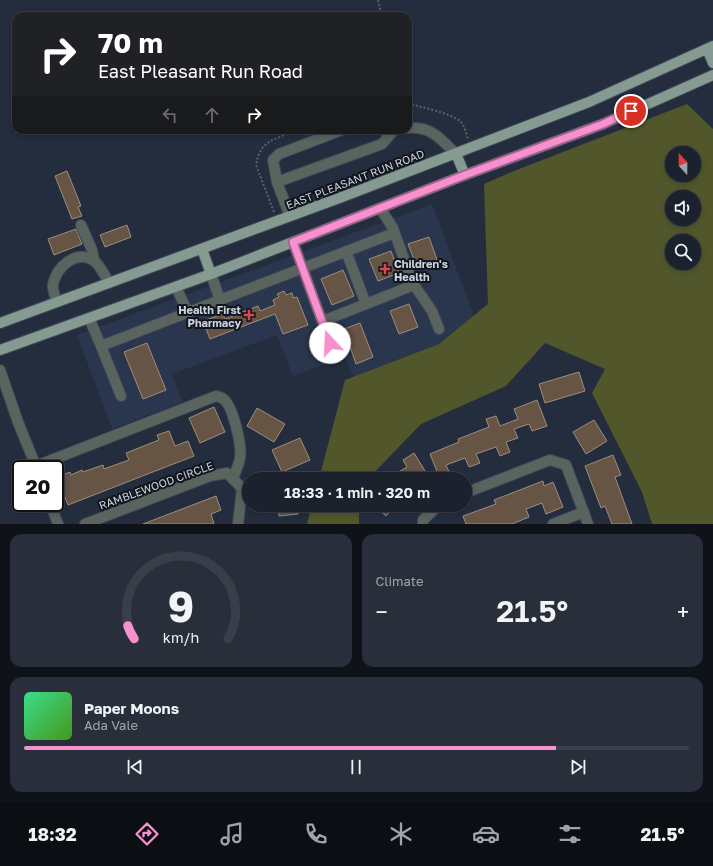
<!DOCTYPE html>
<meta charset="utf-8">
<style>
body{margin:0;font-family:"Golos Text",sans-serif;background:#282f3a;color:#f1f3f6;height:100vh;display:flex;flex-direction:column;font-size:15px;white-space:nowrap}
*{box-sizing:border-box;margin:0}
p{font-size:13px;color:#a0a4aa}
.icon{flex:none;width:22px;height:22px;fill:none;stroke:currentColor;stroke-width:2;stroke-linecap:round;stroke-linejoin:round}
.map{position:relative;height:524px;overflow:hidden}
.drawer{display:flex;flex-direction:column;gap:10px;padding:10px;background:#0f1319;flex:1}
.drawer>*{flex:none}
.guide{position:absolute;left:12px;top:12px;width:400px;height:122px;border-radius:12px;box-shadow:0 2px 6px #0003,0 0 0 1px #393f4a;background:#202124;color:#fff;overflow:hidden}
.needle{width:26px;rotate:339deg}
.fabs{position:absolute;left:665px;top:146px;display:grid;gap:8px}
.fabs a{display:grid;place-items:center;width:36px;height:36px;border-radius:50%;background:#1b222e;box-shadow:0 2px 6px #0003,0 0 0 1px #393f4a;font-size:20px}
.speed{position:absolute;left:12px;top:460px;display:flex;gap:8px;font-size:20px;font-weight:700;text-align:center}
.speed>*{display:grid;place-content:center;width:52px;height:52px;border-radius:50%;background:#1b222e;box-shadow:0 2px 6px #0003,0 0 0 1px #393f4a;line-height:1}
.speed .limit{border:2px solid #111;border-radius:6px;background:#fff;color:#111}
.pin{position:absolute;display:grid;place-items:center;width:34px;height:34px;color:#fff;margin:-17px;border:2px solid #fff;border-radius:50%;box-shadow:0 1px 4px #0007}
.me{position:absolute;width:44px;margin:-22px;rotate:340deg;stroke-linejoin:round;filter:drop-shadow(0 0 3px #0008)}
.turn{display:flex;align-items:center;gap:14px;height:84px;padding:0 20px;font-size:18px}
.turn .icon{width:52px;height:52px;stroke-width:2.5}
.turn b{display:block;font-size:28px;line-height:34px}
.lanes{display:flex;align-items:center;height:38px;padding:0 20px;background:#0003;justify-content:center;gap:20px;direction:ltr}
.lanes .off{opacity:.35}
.big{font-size:30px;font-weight:600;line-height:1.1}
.drawer .tile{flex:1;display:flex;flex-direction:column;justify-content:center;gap:6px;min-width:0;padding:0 14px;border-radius:12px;background:#282f3a}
.drawer .dial{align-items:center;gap:0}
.dial svg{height:104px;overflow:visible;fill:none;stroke:#393f4a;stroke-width:7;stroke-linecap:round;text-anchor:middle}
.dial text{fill:#f1f3f6;stroke:none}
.song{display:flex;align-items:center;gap:12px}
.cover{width:48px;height:48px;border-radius:6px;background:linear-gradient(135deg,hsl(150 70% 55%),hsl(100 70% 35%))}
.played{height:4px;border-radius:2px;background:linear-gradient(90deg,#f790ce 80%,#393f4a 80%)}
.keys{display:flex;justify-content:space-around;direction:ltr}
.heat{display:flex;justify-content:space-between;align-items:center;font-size:22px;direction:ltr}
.drawer .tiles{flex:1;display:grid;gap:10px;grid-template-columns:1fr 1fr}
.tile:last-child{grid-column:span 2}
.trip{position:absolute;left:242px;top:472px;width:230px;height:40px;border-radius:20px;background:#1b222e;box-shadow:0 2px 6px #0003,0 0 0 1px #393f4a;font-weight:600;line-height:40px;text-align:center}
.dock{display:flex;height:64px;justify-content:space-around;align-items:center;background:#0b0e12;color:#a0a4aa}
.dock .icon{width:28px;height:28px}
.dock .active{color:#f790ce}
.dock b{font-size:18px;color:#f1f3f6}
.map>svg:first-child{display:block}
</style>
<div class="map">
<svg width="713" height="524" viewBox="0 0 713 524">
<rect width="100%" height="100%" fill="#242d3e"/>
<polygon fill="#2a364d" points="432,204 474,316 439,344 354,377 345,357 293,376 277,335 172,374 183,402 112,429 77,335"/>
<g fill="#51572a" fill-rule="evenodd">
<path d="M 687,104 L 713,129 L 713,524 L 652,524 L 642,492 L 592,393 L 605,369 L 545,343 L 506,386 L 421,424 L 368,479 L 319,479 L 345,380 L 439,344 L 488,304 L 484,184 L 514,171 ZM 672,153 L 694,153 L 694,175 L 672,175 ZM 672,197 L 694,197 L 694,219 L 672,219 ZM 672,241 L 694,241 L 694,263 L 672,263 Z"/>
<polygon points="312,505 359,505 359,524 307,524"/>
</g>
<g fill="#665445" stroke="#a08d7c">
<polygon points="67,171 81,206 78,207 82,216 72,219 55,176"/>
<polygon points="127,225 131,237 105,247 100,235"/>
<polygon points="76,229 82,244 54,255 48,239"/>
<polygon points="429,237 437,260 417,267 408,244"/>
<polygon points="391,251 399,273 378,281 369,259"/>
<polygon points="343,270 354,296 332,305 321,279"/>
<polygon points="284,291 286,295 292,293 293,298 297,297 308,325 283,334 275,314 210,339 203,321 223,314 225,319 258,306 260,311 275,305 273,300 279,297 277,294"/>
<polygon points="409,304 418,327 399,334 390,311"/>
<polygon points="360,323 373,357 356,364 344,329"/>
<polygon points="147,343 166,390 143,399 124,352"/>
<polygon points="579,372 585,391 545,403 539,384"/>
<polygon points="537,400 547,426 532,431 529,424 514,429 518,438 506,442 510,452 500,456 496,447 476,454 480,463 469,467 465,458 446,465 450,474 440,479 430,454 459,442 458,439 489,427 486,419 496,416 500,426 518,419 514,409"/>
<polygon points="214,407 225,432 200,443 189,418"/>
<polygon points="257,408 285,424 274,442 247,426"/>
<polygon points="594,420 607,441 586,454 573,432"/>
<polygon points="169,431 175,446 188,441 194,456 68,505 57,477 70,472 71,475 82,470 83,472 103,465 104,469 129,460 126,453 159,440 157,435"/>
<polygon points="300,438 310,460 282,472 272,450"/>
<polygon points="414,453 430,479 401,479 397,473 407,467 403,460"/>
<polygon points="613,455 621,475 615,477 632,524 612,524 605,506 601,508 585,466"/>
<polygon points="543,481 544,486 553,482 563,507 546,514 542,503 526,509 529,517 512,524 466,524 463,516 496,504 494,500"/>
<polygon points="216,496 221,510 211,514 214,524 143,524"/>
<polygon points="278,505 297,505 298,514 279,516"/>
<polygon points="374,505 397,505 386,516"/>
</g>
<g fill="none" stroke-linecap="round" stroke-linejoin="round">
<g stroke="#3f4858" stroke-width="12">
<g id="minor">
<path d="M 408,128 C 431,126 441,139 456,154"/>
<polyline points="277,182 382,144 394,130"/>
<polyline points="380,208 393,228 412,282 432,311 439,329"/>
<polyline points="290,216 277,182 273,160 279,154 342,130"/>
<polyline points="81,225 92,250 94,261"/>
<polyline points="293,242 330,343"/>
<polyline points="346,251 366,304"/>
<polyline points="176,287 188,313"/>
<polyline points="220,300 394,233"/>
<path d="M 57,302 C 55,296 52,290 53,284 C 57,267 75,250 93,260 C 100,265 105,275 109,283"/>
<polyline points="89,318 101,346 220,300 211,274"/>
<polyline points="323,321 414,285"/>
<polyline points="101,346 121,396"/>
<polyline points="0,370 18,422 37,469"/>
<path d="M 36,466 L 216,396 C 217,396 222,398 222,398 C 233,404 242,446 240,458 C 239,465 235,472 233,479"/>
<polyline points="465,493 550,460 566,465 588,524"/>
<polyline points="50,503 58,524"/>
<polyline points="85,524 210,476 227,473 238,484 242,489 238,524"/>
<polyline points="423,524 423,520 439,505"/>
<polyline points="553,524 584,512"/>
</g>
</g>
<g stroke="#3f4858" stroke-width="12">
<g id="major">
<polyline points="707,49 713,63"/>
<polyline points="456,154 465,175"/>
<polyline points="202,249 211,274"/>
<polyline points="0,323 342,197 589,102 713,46"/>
<polyline points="0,350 211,274 465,175 603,124 713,75"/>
</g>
</g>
<g stroke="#5a6271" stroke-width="2" stroke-dasharray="2 2" stroke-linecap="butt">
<polyline points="378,0 382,16"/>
<path d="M 408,104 C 419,106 453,114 461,122 C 465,126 466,134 468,139"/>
<polyline points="274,212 256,165 258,156 263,147 270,141 297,130"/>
</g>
<use href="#minor" stroke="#5a645f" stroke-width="10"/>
<use href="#major" stroke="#859a91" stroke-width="10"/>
</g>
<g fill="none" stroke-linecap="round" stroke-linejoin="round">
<g stroke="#a15e86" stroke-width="10">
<polyline id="route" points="330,343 293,242 465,175 603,124 631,111"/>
</g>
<use href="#route" stroke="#f790ce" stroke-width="7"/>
</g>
<g fill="#e0444e" stroke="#11151d" stroke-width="1.5">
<path d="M383 263h4v4h4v4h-4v4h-4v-4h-4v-4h4z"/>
<path d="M247 309h4v4h4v4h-4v4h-4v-4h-4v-4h4z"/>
</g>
<g text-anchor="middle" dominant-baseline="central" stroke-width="4" stroke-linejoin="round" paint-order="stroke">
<g font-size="11" fill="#cdd3de" stroke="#11151d">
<text transform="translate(355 179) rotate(-21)">EAST PLEASANT RUN ROAD</text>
<text transform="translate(156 485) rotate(-20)">RAMBLEWOOD CIRCLE</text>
</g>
<g font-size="11" font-weight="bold" fill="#cdd3de" stroke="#11151d" text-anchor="start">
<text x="394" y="263">Children's<tspan x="394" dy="13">Health</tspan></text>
<text x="241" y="309" text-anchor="end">Health First<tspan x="241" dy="13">Pharmacy</tspan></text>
</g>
</g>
</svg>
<div class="fabs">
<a><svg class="needle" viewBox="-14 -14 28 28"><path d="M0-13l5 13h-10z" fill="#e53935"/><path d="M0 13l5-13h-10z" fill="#a0a4aa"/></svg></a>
<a><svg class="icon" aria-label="sound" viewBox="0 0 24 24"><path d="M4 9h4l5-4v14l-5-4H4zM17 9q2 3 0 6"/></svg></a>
<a><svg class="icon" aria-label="search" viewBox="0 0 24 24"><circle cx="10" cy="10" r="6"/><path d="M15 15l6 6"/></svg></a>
</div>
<div class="speed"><div class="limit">20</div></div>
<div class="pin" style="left:631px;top:111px;background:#d93025"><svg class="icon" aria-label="arrive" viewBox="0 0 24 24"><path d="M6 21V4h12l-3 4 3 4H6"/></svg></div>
<svg class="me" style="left:330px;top:343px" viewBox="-20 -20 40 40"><circle r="19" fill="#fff"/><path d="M0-13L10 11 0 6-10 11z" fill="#f790ce"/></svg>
<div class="trip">18:33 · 1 min · 320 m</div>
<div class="guide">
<div class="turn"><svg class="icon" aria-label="right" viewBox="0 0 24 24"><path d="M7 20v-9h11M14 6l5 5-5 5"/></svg><div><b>70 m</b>East Pleasant Run Road</div></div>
<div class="lanes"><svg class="icon off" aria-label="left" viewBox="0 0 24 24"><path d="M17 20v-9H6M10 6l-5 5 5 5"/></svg><svg class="icon off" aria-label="ahead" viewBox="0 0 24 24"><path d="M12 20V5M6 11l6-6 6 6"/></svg><svg class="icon" aria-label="right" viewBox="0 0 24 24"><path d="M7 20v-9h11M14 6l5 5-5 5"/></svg></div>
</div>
</div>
<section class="drawer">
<div class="tiles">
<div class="tile dial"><svg viewBox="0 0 100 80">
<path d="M14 69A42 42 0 1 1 86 69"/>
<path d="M14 69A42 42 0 0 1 9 59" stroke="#f790ce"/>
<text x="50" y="56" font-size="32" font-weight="700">9</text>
<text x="50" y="72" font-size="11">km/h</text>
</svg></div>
<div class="tile"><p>Climate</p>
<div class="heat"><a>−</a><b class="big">21.5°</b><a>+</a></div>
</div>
<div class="tile">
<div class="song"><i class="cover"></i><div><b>Paper Moons</b><p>Ada Vale</p></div></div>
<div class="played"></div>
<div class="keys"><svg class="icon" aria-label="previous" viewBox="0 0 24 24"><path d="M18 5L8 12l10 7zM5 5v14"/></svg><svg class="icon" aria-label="pause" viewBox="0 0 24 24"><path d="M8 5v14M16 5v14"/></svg><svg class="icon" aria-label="next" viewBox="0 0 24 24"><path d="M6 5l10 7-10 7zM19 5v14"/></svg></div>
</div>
</div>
</section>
<nav class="dock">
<b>18:32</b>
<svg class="icon active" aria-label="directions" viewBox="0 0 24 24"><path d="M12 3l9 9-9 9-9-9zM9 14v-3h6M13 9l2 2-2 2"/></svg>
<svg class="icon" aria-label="music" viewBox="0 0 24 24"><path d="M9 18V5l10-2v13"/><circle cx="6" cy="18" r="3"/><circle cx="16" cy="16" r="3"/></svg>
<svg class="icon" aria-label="phone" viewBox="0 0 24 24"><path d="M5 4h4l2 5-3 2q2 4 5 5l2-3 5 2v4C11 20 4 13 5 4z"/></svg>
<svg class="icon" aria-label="climate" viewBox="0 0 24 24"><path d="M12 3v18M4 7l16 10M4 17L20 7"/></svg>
<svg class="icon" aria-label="car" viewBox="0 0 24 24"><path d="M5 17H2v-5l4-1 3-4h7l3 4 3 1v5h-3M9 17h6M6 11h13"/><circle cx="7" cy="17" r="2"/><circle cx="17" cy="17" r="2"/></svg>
<svg class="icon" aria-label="filters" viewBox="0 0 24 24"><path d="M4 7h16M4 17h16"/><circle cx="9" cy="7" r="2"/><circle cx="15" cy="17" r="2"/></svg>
<b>21.5°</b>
</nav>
